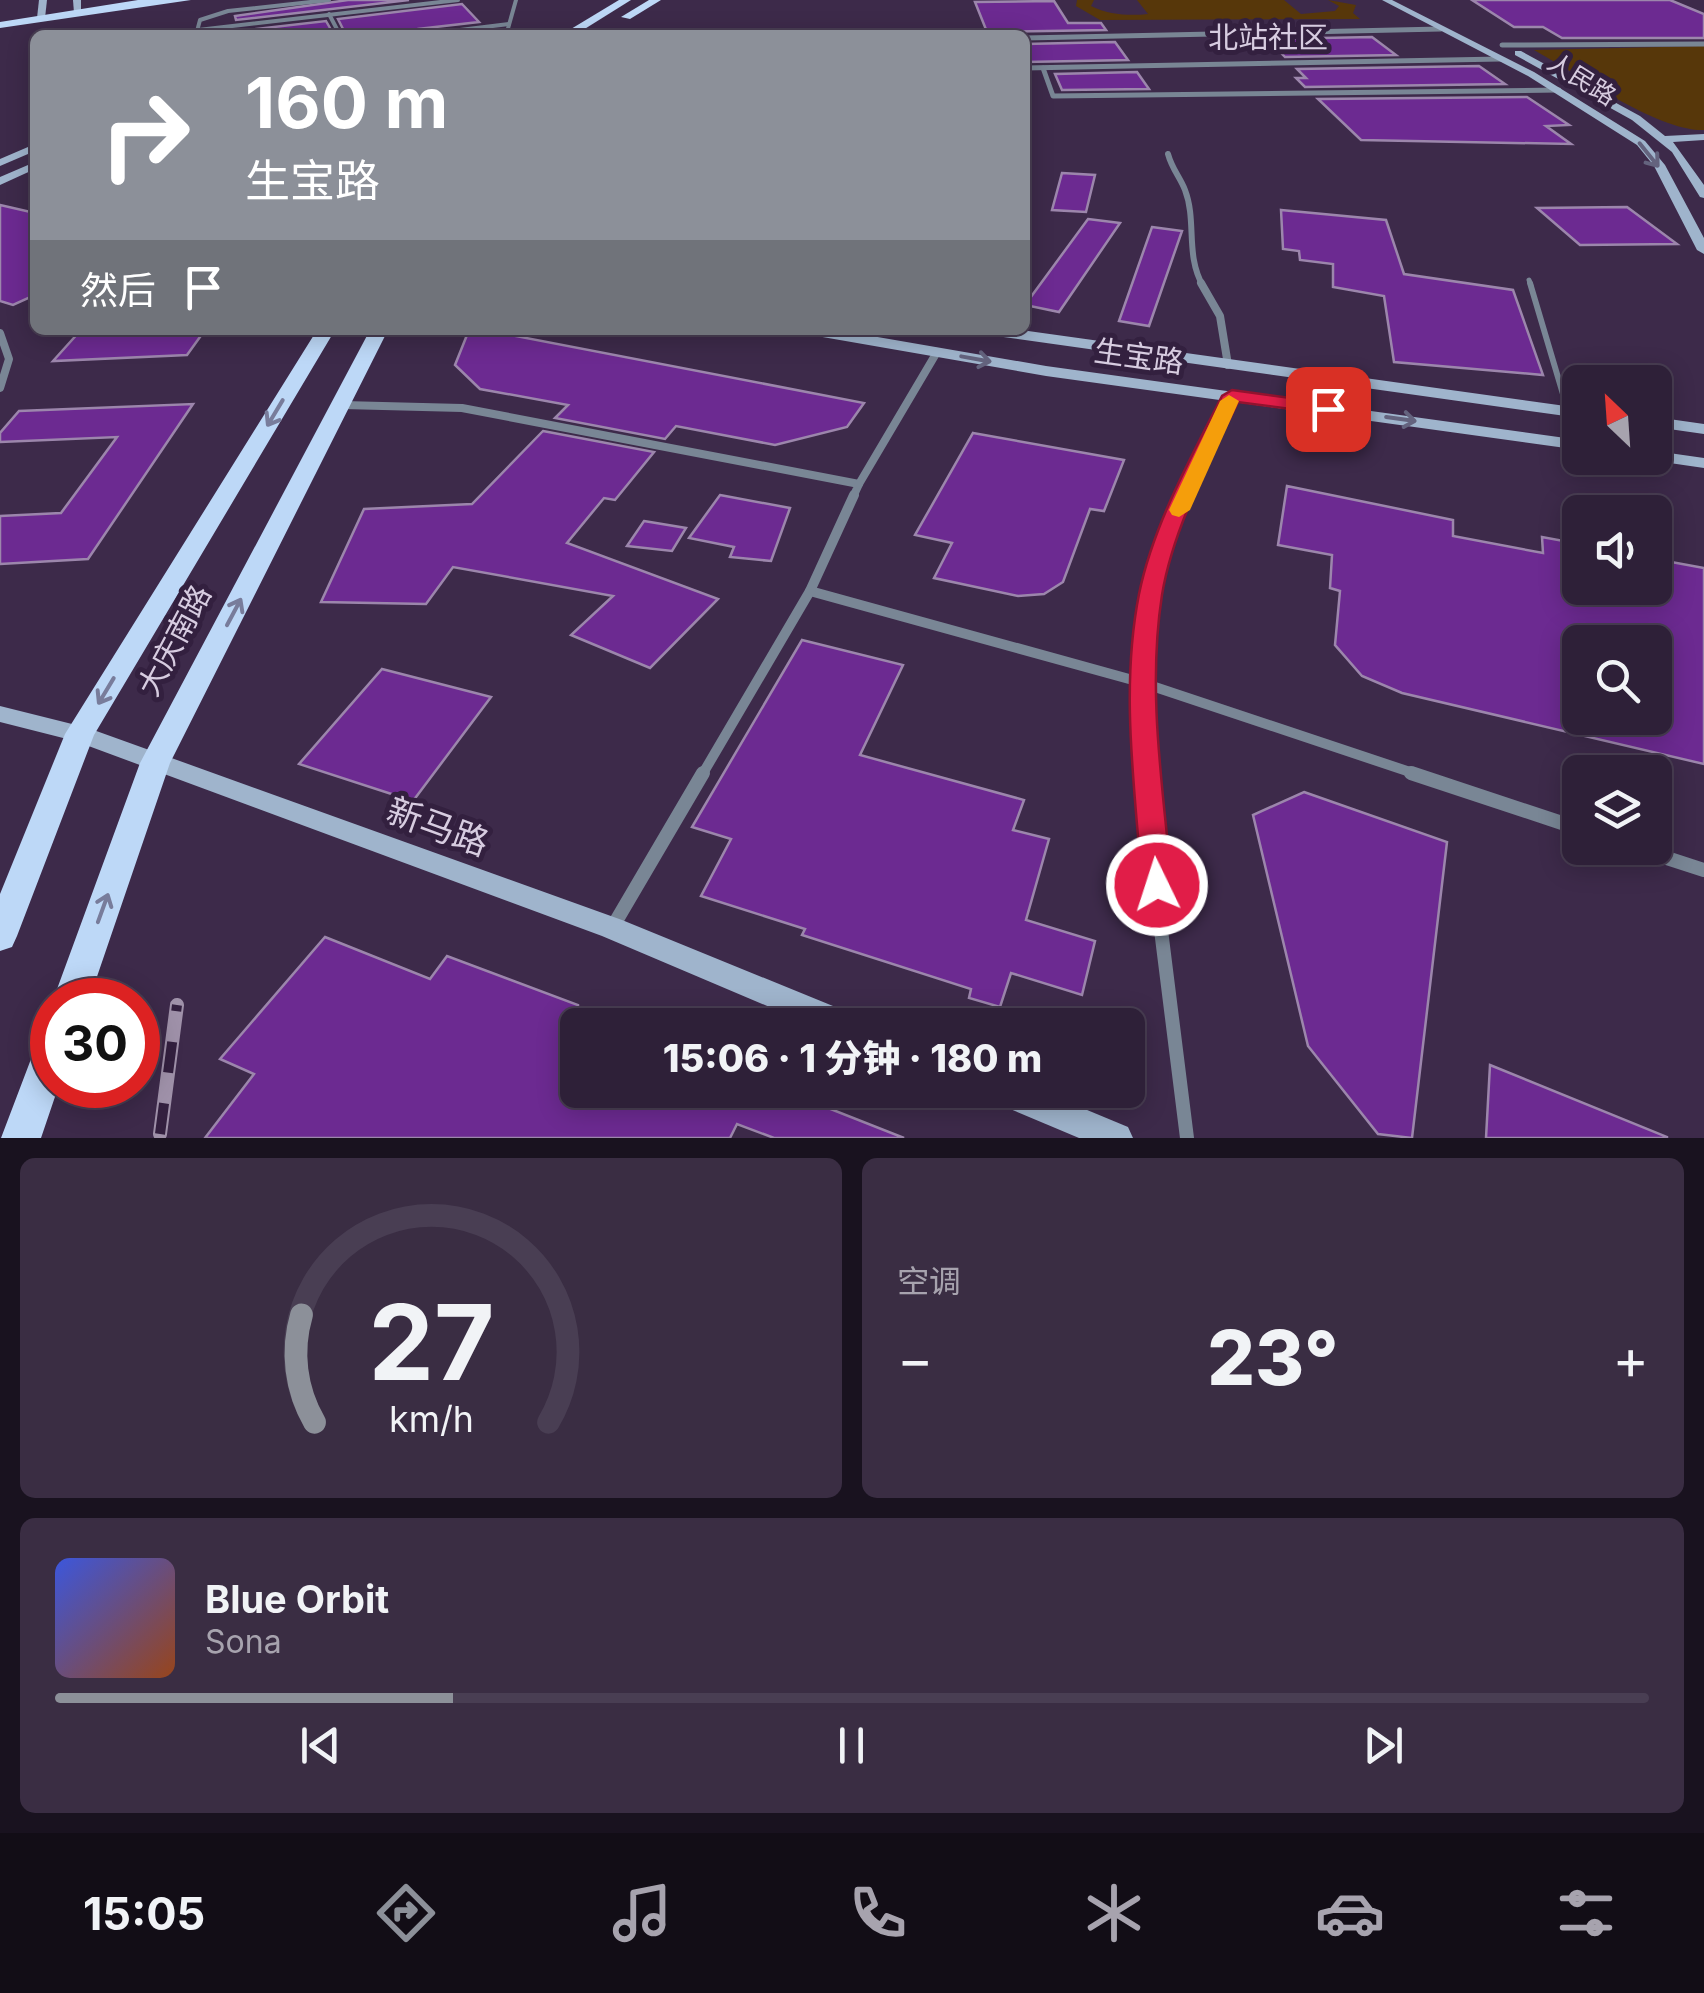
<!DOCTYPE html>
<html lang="zh">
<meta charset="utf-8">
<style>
body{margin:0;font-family:Inter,"Noto Sans SC",sans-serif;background:#3a2d43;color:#f1f3f6;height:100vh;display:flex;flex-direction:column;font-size:38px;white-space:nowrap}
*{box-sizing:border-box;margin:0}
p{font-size:32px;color:#a7a3ae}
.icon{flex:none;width:55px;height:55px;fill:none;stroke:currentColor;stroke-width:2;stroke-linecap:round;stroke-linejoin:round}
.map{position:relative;height:1138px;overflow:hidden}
.drawer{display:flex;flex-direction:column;gap:20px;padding:20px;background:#19121f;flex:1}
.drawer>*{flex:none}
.guide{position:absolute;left:30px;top:30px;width:1000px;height:305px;border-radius:15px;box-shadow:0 5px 25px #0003,0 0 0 2px #493e53;background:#8c9099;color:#fff;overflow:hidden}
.needle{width:65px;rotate:335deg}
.tools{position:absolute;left:1562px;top:365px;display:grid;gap:20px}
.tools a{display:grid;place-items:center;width:110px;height:110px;border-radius:15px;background:#2e2038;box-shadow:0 5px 25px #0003,0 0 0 2px #493e53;font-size:50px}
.speed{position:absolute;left:30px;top:978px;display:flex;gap:20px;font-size:50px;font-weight:700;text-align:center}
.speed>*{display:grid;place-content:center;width:130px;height:130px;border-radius:50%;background:#2e2038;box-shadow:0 5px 25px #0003,0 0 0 2px #493e53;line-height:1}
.speed .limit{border:15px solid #d22;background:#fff;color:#111}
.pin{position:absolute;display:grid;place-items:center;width:85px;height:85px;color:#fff;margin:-42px;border-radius:20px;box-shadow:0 5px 15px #0006}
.me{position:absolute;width:110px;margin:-55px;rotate:356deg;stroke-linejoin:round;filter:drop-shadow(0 0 8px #0008)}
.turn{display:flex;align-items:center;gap:35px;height:210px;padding:0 50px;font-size:45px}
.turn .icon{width:130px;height:130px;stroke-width:2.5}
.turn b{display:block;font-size:70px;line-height:85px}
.then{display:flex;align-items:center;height:95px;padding:0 50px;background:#0003;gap:20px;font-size:38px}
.big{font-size:75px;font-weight:800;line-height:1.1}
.drawer .card{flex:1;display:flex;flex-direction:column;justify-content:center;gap:15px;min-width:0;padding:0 35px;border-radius:15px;background:#3a2d43}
.drawer .dial{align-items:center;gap:0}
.dial svg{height:260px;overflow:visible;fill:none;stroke:#493e53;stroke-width:7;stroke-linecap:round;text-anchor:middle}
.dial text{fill:#f1f3f6;stroke:none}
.song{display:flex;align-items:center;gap:30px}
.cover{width:120px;height:120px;border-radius:15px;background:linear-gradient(135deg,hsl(230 70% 55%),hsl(20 70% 35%))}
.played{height:10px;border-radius:5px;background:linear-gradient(90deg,#8c9099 25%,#493e53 25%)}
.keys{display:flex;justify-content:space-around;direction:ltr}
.heat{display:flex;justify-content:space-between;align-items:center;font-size:55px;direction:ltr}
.drawer .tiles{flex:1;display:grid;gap:20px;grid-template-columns:1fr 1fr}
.card:last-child{grid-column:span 2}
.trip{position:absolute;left:560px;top:1008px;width:585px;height:100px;border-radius:15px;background:#2e2038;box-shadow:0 5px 25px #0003,0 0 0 2px #493e53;font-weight:800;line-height:100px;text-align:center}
.menu{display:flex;height:160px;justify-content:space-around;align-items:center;background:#120d16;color:#a7a3ae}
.menu .icon{width:70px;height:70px}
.menu .selected{color:#8c9099}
.menu b{font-size:45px;color:#f1f3f6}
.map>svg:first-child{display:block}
</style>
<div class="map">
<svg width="1704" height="1138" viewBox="0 0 1704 1138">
<rect width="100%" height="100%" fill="#3d2a4a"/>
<g fill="#57370a">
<path d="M 1077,0 L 1094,0 L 1091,6 C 1109,15 1130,16 1148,14 L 1137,0 L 1284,0 L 1301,14 L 1335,11 L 1339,6 L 1328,0 L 1356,5 L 1353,13 L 1360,19 L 1100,20 L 1076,6 Z"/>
<path d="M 1704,46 L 1704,130 C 1659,132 1576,73 1534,50 Z"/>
</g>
<g fill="#6c2a91" stroke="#9c86ac" stroke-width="2.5" fill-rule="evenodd">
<polygon points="348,0 409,0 236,20 235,16"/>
<polygon points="1472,0 1670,0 1704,14 1704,38 1562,38 1543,27 1514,27"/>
<polygon points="1054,1 1068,23 1101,23 1106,30 987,32 975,2"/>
<polygon points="462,4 479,22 418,29 413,35 346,35 338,19"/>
<polygon points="326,21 334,35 240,35 239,31"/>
<polygon points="1372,37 1396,55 1285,57 1268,39"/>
<polygon points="1115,42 1128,60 1025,62 1025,44"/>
<polygon points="1479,66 1505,84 1305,87 1296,78 1306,78 1297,69"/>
<polygon points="1137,72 1149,89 1062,90 1055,74"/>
<polygon points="1527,97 1569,125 1546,126 1571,144 1361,140 1318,99"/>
<polygon points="1062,173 1095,175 1086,212 1052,210"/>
<polygon points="0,205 35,213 35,295 13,305 0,301"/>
<polygon points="1627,207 1677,244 1580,245 1537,208"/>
<polygon points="1281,210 1386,220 1404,274 1513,290 1543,375 1394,362 1384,296 1333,287 1333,264 1300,260 1299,251 1283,249"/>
<polygon points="1088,219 1120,223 1059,312 1025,305"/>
<polygon points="1152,227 1182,231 1149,326 1119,321"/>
<polygon points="81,330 205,330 187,355 53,361"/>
<polygon points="469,330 485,330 864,403 847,427 775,445 676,426 665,439 555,418 568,405 480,389 455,365"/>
<polygon points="193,404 88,559 0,564 0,516 61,513 117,437 0,442 0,433 19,411"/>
<polygon points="543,431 654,452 615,500 604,498 567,543 718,599 650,668 571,635 613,596 453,567 426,604 321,602 364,509 472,504"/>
<polygon points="973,433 1124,460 1104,511 1090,509 1063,582 1044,594 1018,596 934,578 952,543 915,535"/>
<path d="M 1287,486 L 1453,520 L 1453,536 L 1543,553 L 1542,537 L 1580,544 L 1580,588 L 1655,588 L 1655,559 L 1704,568 L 1704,764 L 1402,693 L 1362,676 L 1335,645 L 1340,591 L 1330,588 L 1332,555 L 1278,545 ZM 1580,642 L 1655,642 L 1655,718 L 1580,718 Z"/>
<polygon points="720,495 790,508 771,561 730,557 734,547 689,538"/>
<polygon points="644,521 686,528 672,551 627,546"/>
<polygon points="802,640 903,665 860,755 1024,800 1013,830 1049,839 1026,920 1095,941 1082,995 1011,973 1000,1007 969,998 971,989 802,935 805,929 701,896 731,839 692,827"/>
<polygon points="382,669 491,697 413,801 299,764"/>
<polygon points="1304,792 1447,842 1412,1138 1378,1134 1308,1046 1253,815"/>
<polygon points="325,937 430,979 447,956 578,1005 578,1090 802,1090 800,1097 904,1138 774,1138 737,1124 730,1138 205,1138 254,1074 220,1059"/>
<polygon points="1490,1065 1667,1137 1667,1138 1486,1138"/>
</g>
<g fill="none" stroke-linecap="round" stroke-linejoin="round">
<g stroke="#798695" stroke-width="4">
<polyline points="329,14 340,35"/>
<polyline points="198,30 458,0"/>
<polyline points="507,32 516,0"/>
<polyline points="196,35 200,20 228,11 329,0"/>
<polyline points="419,35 509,24"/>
</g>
<polyline stroke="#798695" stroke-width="5" points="1529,280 1531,286"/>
<polyline stroke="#798695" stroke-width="6" points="1530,283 1568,411"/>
<g stroke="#798695" stroke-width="5">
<polyline points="1025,38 1441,29"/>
<polyline points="1502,45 1704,44"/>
<polyline points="1025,68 1501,59"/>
<polyline points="1043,68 1053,96 1559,90"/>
</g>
<path stroke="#798695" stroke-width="6" d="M 1168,154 C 1172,169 1180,177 1185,190 C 1197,221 1185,255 1203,286"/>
<g stroke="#798695" stroke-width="8">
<polyline points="1201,283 1220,316 1228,365"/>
<polyline points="0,333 9,359 0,388"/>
<polyline points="343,405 462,408 859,484 853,497"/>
<polyline points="859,484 937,352"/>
<polyline points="1184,497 1232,396"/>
</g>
<g stroke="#798695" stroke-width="10">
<polyline points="810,591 1140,682 1419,775"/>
<polyline points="702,775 810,591 854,495"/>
<polyline points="1148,775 1140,682 1151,591 1185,495"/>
</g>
<g stroke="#798695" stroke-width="14">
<polyline points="1148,773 1160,922 1187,1138"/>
<polyline points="1411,773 1580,829"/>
<polyline points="1636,848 1704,870"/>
<polyline points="612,928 703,773"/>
</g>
<g fill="#9fb4cc" fill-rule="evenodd">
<polygon points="39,0 47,0 45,18 41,21 37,18"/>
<polygon points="73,0 81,0 81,15 74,13"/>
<polygon points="1382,0 1392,0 1534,72 1645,141 1665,165 1704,238 1704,254 1697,250 1654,166 1637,145 1528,76"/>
<polygon points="1515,51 1521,51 1640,116 1665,136 1704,134 1704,140 1673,142 1704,185 1704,198 1700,197 1672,152 1632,120 1515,55"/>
<polygon points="35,144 35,151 0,166 0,159"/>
<polygon points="35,162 35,169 0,185 0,177"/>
<polygon points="803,330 837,330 1046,366 1580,440 1580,450 1046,376 811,335"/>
<polygon points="981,330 1021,330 1580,408 1580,418 989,335"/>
<polygon points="1655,417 1704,424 1704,434 1655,427"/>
<polygon points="1655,451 1704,458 1704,468 1649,460 1647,458 1655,458"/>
<polygon points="0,706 88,728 622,920 855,1015 860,1025 812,1025 602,936 75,741 0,722"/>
<polygon points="987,1090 1039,1090 1128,1127 1133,1138 1079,1138 991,1101"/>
</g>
<g fill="#bdd8f7" fill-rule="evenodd">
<polygon points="138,0 191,0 0,28 0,22"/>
<polygon points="619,0 631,0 575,35 561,35"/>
<polygon points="649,0 661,0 630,19 621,17"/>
<polygon points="317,330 335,330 94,735 17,936 12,947 0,951 0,894 65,734"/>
<polygon points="370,330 388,330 170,763 89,1000 53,1000 140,763"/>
<polygon points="52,1033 52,1085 59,1085 41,1138 1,1138 39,1038"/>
</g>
<g stroke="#9f91a9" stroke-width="14">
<polyline id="rail" points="160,1134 177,1005"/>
</g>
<use href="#rail" stroke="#33203f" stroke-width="10" stroke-dasharray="31" stroke-linecap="butt"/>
</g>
<defs><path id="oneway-shaft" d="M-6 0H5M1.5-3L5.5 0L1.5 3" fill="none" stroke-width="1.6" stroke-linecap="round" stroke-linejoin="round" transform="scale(2.5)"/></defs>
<g stroke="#64637e">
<use href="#oneway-shaft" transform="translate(1649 155) rotate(51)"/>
<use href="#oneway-shaft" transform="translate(976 359) rotate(10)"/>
<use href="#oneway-shaft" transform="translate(1401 419) rotate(8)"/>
</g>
<g stroke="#787c9b">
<use href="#oneway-shaft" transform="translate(275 413) rotate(121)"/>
<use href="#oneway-shaft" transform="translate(234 612) rotate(-62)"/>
<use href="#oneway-shaft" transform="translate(106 691) rotate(121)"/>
<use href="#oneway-shaft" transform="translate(103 908) rotate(-70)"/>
</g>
<path fill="#e11d48" stroke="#92132f" stroke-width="2.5" d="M 1232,390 L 1328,403 L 1338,409 L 1328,414 L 1238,402 C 1209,462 1173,528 1162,595 C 1147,691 1163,788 1172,885 L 1168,894 L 1157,897 L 1146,894 L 1142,885 C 1135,788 1120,690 1139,594 C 1153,525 1191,458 1222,396 Z"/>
<polygon fill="#f59e0b" points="1229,395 1239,401 1190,510 1179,517 1172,515 1169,510 1220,401"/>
<g text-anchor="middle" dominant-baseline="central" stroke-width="10" stroke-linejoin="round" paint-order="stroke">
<g font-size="25" fill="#d7cce0" stroke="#33203f">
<text transform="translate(1582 79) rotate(32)">人民路</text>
</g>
<g font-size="30" fill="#d7cce0" stroke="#33203f">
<text x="1268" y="37">北站社区</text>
</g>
<g font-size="30" fill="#d7cce0" stroke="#33203f">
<text transform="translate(1139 356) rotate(8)">生宝路</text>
<text transform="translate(174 640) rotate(-62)">大庆南路</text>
</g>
<g font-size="35" fill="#d7cce0" stroke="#33203f">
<text transform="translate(438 826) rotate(20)">新马路</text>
</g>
</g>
</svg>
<div class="tools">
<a><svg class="needle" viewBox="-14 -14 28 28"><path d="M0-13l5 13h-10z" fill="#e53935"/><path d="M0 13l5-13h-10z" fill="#a7a3ae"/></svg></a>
<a><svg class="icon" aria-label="sound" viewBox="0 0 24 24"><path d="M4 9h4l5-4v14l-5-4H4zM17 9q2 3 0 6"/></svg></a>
<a><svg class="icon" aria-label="search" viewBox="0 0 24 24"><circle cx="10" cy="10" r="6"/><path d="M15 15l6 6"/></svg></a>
<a><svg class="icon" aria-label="layers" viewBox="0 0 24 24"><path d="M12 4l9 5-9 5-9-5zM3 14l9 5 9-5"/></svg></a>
</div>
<div class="speed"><div class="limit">30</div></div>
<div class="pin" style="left:1328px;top:409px;background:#d93025"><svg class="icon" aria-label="arrive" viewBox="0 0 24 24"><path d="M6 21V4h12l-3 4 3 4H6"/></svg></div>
<svg class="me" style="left:1157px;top:885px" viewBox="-20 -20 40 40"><circle r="17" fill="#e11d48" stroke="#fff" stroke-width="3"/><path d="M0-11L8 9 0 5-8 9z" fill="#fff"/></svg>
<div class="trip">15:06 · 1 分钟 · 180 m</div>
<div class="guide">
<div class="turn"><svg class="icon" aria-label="right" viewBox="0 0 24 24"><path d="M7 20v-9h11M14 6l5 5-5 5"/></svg><div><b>160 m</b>生宝路</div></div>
<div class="then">然后<svg class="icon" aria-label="arrive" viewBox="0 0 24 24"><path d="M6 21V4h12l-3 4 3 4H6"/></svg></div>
</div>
</div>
<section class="drawer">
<div class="tiles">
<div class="card dial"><svg viewBox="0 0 100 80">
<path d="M14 69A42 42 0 1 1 86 69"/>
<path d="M14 69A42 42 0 0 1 10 36" stroke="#8c9099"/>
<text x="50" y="56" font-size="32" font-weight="700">27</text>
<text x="50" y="72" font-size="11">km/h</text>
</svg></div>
<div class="card"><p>空调</p>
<div class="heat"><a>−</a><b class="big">23°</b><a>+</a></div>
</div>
<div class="card">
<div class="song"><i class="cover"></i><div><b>Blue Orbit</b><p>Sona</p></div></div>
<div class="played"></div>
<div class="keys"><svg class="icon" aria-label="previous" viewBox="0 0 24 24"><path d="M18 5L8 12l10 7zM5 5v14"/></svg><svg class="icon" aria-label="pause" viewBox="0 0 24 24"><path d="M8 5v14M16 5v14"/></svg><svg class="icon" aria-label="next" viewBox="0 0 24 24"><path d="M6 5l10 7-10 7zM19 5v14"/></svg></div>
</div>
</div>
</section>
<nav class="menu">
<b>15:05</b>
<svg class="icon selected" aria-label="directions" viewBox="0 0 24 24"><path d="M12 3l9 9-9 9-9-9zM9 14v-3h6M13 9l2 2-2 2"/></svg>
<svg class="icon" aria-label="music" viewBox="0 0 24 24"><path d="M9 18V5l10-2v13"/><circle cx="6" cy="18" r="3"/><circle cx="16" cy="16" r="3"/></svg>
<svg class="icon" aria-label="phone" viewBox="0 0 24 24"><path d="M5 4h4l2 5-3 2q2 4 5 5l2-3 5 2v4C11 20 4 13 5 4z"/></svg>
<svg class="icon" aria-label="climate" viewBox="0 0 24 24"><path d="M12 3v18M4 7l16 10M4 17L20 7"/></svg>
<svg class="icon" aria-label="car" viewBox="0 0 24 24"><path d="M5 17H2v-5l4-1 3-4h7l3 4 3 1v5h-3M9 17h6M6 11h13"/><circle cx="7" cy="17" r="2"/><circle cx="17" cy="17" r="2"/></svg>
<svg class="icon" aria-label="filters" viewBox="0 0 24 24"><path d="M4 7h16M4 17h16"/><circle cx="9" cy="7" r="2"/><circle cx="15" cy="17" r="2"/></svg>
</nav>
